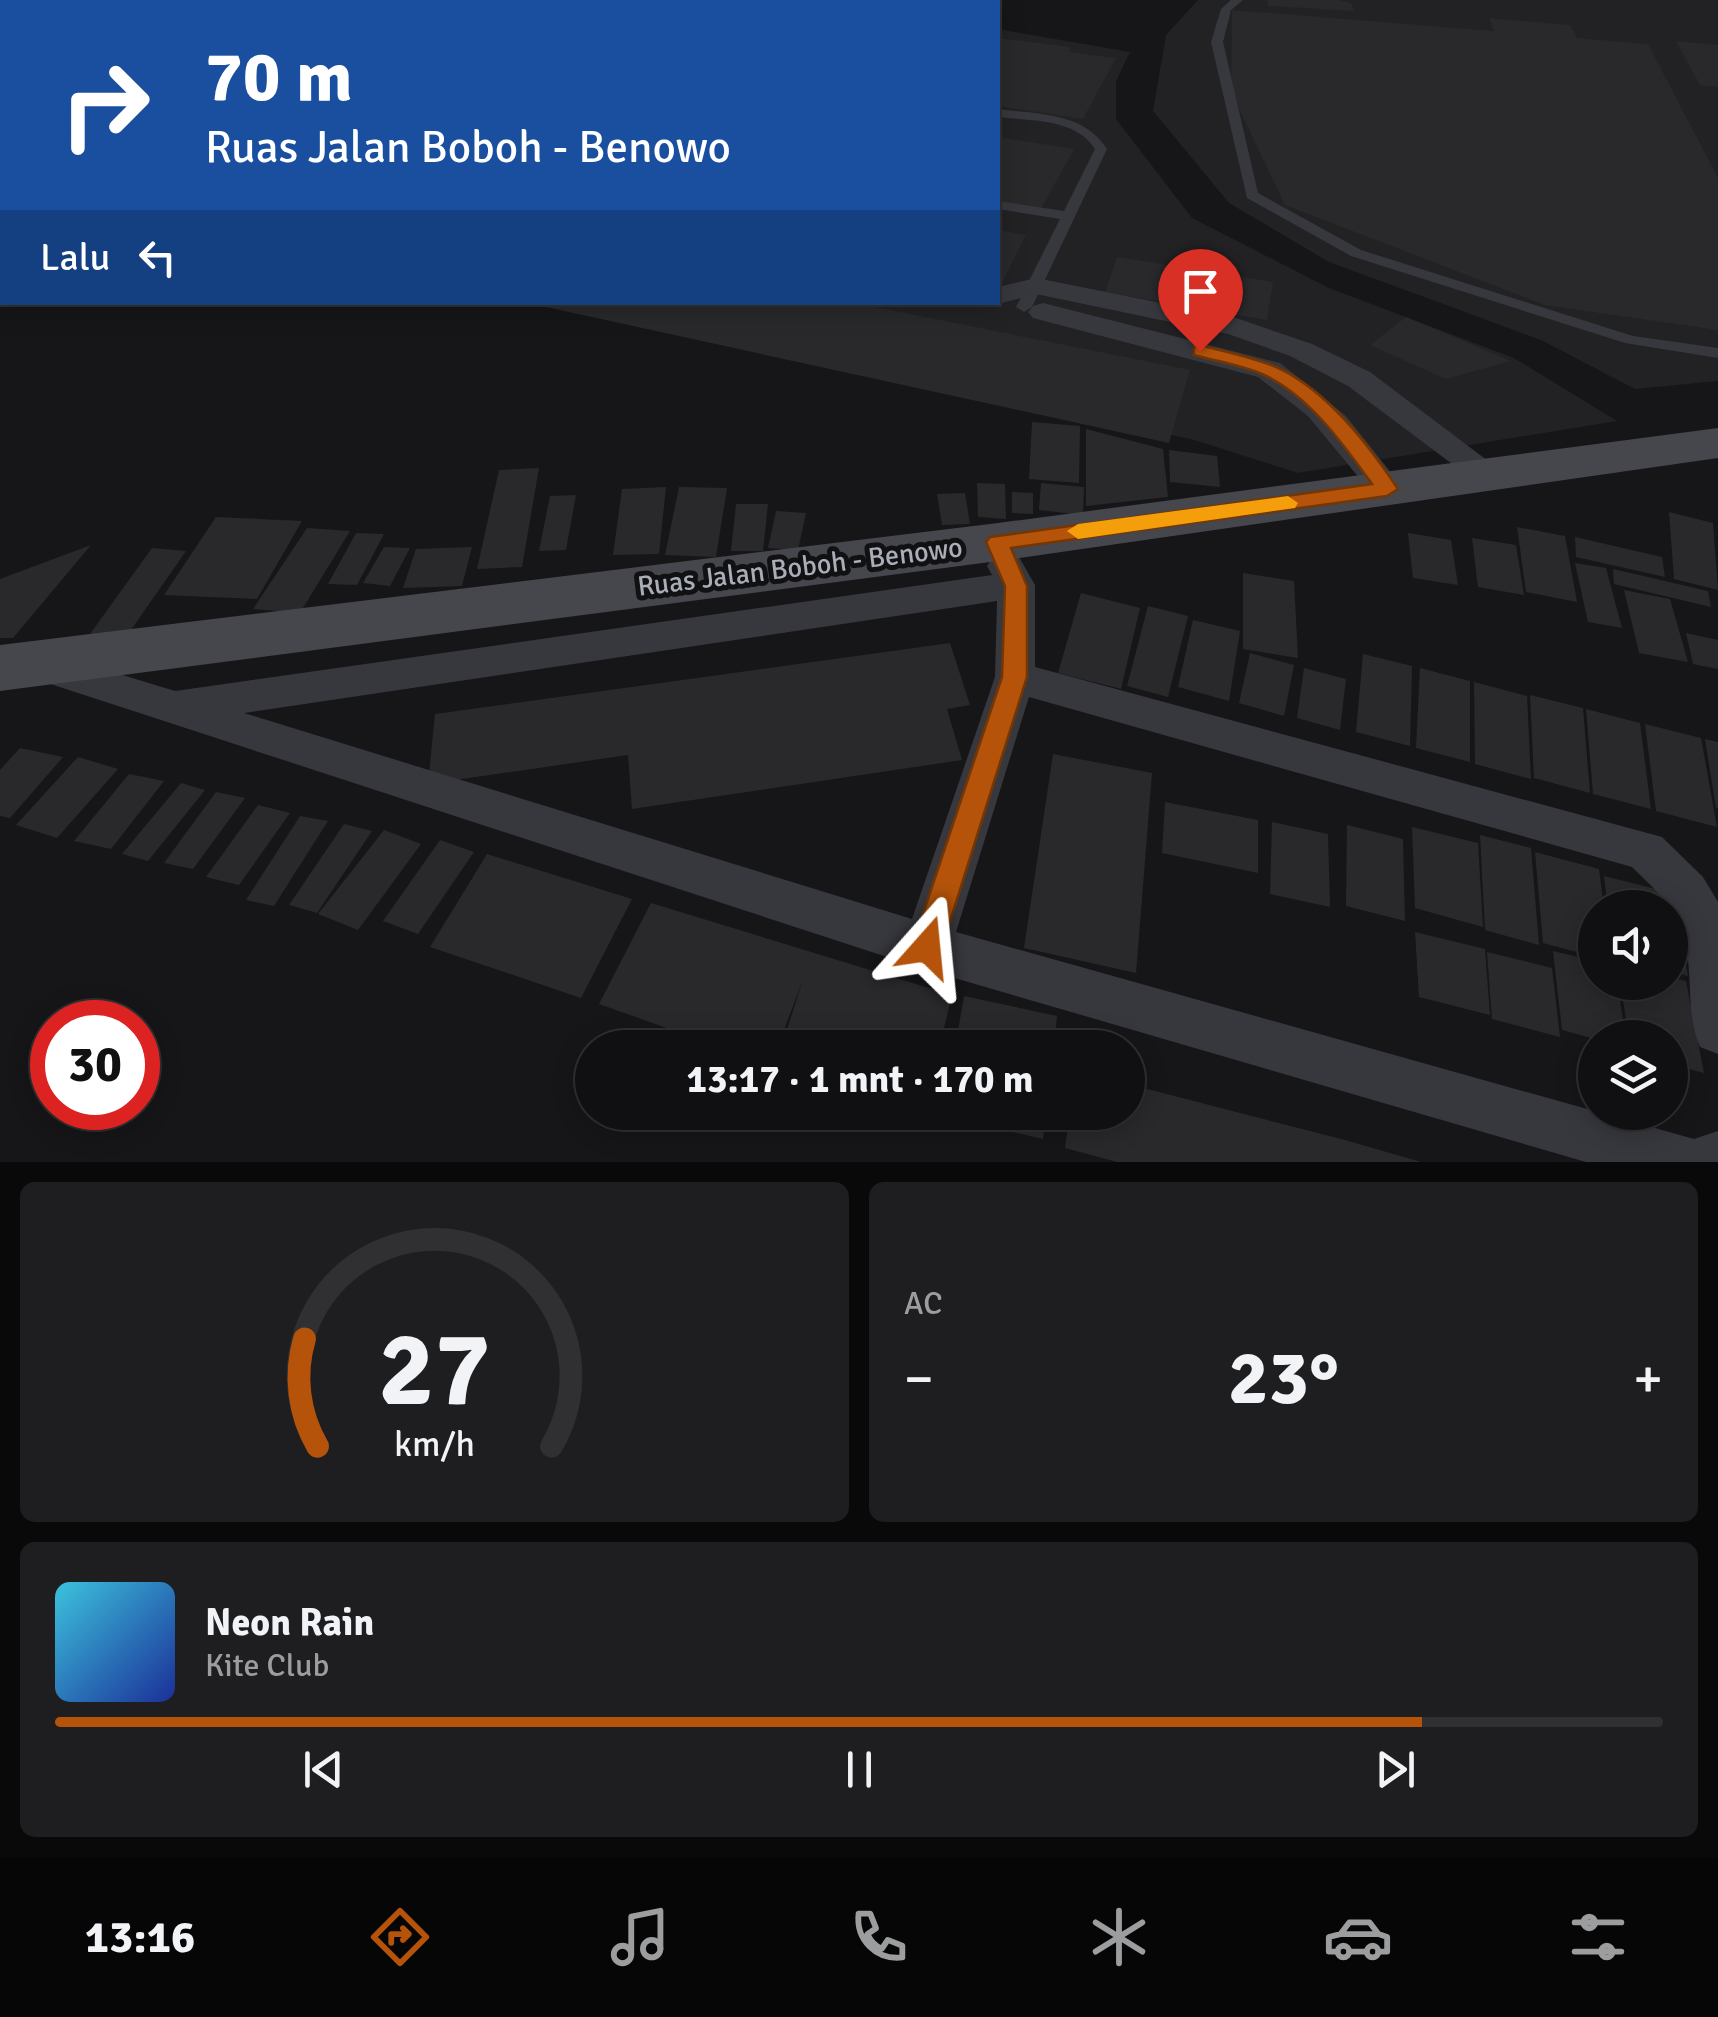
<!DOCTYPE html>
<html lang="id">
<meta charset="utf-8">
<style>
body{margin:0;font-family:Signika,sans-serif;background:#1e1e20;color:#f1f3f6;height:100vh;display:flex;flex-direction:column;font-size:38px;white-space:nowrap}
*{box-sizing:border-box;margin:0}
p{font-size:32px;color:#9c9d9f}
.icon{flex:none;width:55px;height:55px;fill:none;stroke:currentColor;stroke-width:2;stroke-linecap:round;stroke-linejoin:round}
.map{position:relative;height:1162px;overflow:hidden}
.drawer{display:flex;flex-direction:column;gap:20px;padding:20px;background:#09090a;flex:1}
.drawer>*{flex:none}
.banner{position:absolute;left:0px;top:0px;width:1000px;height:305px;box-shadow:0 5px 25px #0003,0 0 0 2px #303032;background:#1a4fa0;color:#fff;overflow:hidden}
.buttons{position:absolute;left:1578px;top:890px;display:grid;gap:20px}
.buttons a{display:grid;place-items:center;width:110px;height:110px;border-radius:50%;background:#101012;box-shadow:0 5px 25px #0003,0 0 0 2px #303032;font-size:50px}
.speed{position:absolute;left:30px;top:1000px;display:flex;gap:20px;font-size:50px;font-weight:700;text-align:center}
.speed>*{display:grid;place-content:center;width:130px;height:130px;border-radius:50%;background:#101012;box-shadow:0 5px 25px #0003,0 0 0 2px #303032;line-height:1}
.speed .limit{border:15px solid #d22;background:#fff;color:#111}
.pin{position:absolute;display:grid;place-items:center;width:85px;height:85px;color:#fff;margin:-102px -42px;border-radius:50% 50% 50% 0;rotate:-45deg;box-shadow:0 0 10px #0007}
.pin .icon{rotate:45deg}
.me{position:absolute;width:110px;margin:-55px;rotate:18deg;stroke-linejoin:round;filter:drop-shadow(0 0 8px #0008)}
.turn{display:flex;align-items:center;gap:35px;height:210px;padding:0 40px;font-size:45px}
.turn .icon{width:130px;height:130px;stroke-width:2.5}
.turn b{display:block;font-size:70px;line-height:85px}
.then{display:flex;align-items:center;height:95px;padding:0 40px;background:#0003;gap:20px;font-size:38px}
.big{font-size:75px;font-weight:700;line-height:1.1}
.drawer .card{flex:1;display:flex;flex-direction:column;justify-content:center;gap:15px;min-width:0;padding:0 35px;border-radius:15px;background:#1e1e20}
.drawer .dial{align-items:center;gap:0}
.dial svg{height:260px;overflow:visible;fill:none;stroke:#303032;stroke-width:7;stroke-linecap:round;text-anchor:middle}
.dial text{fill:#f1f3f6;stroke:none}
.song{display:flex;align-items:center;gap:30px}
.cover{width:120px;height:120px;border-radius:15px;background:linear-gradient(135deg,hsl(190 70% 55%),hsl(230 70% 35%))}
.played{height:10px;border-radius:5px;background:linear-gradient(90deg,#b45309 85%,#303032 85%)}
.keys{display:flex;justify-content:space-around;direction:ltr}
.heat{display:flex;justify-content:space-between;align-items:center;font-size:55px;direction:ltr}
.drawer .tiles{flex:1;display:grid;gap:20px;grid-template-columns:1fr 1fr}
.card:last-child{grid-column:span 2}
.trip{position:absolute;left:575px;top:1030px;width:570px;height:100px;border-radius:50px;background:#101012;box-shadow:0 5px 25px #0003,0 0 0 2px #303032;font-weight:700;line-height:100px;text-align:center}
.menu{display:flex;height:160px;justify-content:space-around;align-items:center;background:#060607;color:#9c9d9f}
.menu .icon{width:70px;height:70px}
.menu .selected{color:#b45309}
.menu b{font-size:45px;color:#f1f3f6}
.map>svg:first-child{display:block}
</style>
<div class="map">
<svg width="1718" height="1162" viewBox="0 0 1718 1162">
<rect width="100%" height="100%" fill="#161618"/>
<g fill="#222225">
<polygon points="201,0 977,0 195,2"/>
<polygon points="1198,0 1718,0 1718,381 1635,389 1541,340 1329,262 1229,203 1153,111 1166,35"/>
<polygon points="998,29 1130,52 1116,81 1116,119 1192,218 1329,288 1514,358 1617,421 1298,473 1191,439 530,303 998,302"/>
</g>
<g fill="#29292c">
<polygon points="1267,0 1339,0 1351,3 1354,11 1268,6"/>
<polygon points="1232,10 1494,31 1489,18 1570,25 1577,38 1648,44 1718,178 1718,330 1545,305 1285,205 1231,92"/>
<polygon points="998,38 1071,47 1069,52 1116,58 1083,119 998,106"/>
<polygon points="1676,41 1718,45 1718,87 1700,85"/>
<polygon points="998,137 1074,149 1041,209 998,202"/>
<polygon points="998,230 1026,235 998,291"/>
<polygon points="1117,257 1273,282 1267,320 1105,292"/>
<polygon points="523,302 850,302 1190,370 1169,443"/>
<polygon points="1406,317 1511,361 1446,379 1370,345"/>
<polygon points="1032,422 1080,426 1079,483 1029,479"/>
<polygon points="1086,429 1163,449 1168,497 1086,506"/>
<polygon points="1169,450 1217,456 1220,487 1170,482"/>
<polygon points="539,468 522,567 477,569 499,470"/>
<polygon points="977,483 1005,484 1006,519 978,517"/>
<polygon points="1041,483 1084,487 1083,515 1039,510"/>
<polygon points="666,487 659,554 613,555 622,489"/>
<polygon points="679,487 727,488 716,557 665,555"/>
<polygon points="1012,492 1033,493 1033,514 1012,513"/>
<polygon points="965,493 970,524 942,525 937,494"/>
<polygon points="576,495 566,550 539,551 550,496"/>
<polygon points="736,504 768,504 763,551 731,551"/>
<polygon points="776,511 806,513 798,550 768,548"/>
<polygon points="1669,512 1713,523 1718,590 1674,579"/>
<polygon points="216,517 302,521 257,599 164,595"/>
<polygon points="1517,527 1565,536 1577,602 1526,592"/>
<polygon points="307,528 350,531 300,613 253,609"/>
<polygon points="356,533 384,534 357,585 328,584"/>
<polygon points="1408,533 1451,540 1458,585 1413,578"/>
<polygon points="1575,537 1662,557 1665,577 1576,557"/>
<polygon points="1472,538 1516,545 1524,595 1478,587"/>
<polygon points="91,545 13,638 0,638 0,579"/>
<polygon points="384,547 410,548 390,586 363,583"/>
<polygon points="472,547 462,586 403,588 416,549"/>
<polygon points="152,548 186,551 126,637 90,634"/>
<polygon points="1575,563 1606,568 1622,628 1588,622"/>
<polygon points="1613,569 1708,591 1711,607 1614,584"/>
<polygon points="1243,573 1294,581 1298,658 1243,649"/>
<polygon points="1624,590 1670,599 1688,662 1639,653"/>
<polygon points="1081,593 1140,608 1121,689 1058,673"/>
<polygon points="1148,606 1188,616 1168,697 1127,686"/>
<polygon points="1193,620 1240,631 1229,701 1178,687"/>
<polygon points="1686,633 1718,640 1718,669 1693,664"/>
<polygon points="950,643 970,705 947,709 962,760 632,809 628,755 428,784 435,714"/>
<polygon points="1250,653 1294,665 1284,716 1239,703"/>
<polygon points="1363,654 1412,666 1410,746 1356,732"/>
<polygon points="1304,668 1346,679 1340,730 1297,718"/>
<polygon points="1420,668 1470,681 1470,762 1416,748"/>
<polygon points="1474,682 1527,696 1531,779 1475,764"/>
<polygon points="1530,695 1583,708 1590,793 1534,778"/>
<polygon points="1586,709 1640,723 1651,809 1593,794"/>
<polygon points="1645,724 1701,738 1717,827 1656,811"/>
<polygon points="1705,739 1718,742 1718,808 1716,808"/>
<polygon points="20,748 63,757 10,818 0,816 0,770"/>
<polygon points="1053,754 1152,773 1136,973 1024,948"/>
<polygon points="78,757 118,769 57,838 16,825"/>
<polygon points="129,774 164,781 111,849 74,841"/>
<polygon points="181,783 205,790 148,861 122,854"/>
<polygon points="216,792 245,798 193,869 164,863"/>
<polygon points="1165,802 1258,820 1258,873 1162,853"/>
<polygon points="258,805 290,813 239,885 206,877"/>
<polygon points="300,816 328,821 274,906 246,900"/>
<polygon points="1272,822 1328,834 1330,907 1270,894"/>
<polygon points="344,824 372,831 317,913 289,905"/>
<polygon points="1347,825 1403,839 1405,921 1346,906"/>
<polygon points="1412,827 1478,843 1483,927 1415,908"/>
<polygon points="384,830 421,844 358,930 318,914"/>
<polygon points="1480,835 1531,848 1539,945 1485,930"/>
<polygon points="440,840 474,852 418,934 383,921"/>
<polygon points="1535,852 1599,869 1604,908 1595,908 1595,957 1543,943"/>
<polygon points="487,854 632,899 581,998 430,947"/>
<polygon points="1604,876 1672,893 1688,976 1670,971 1670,908 1608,908"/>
<polygon points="651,903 952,995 939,1048 781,1048 803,980 777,1048 723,1048 599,1004"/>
<polygon points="1415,932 1485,949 1490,1015 1419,997"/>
<polygon points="1553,951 1595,961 1595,982 1617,982 1626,1038 1595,1039 1562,1030"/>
<polygon points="1487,952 1552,968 1560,1037 1492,1019"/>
<polygon points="1670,977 1686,981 1704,1073 1670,1064 1670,1038 1629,1038 1620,982 1670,982"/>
<polygon points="964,996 1057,1016 1054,1048 955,1048"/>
<polygon points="1128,1084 1345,1140 1421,1162 1117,1162 1065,1148 1070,1112 1128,1112"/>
<polygon points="944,1112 1046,1112 1043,1139 944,1116"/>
</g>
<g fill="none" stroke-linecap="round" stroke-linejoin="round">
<g fill="#37383d" fill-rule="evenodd">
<polygon points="244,0 269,0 270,2 247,2"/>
<polygon points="1231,0 1243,0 1231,10 1223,42 1258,193 1361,250 1633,336 1718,348 1718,358 1625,343 1351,256 1247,198 1211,42 1221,9"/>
<path d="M 998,109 C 1037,114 1084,112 1107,149 L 1032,307 L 1024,312 L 1016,307 L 1060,219 L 998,209 L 998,201 L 1064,211 L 1095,149 C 1076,118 1030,121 998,117 Z"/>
</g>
<g fill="#37383d" fill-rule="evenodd">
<polygon points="2,110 2,124 0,125 0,111"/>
<polygon points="1036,278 1236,318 1312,344 1370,372 1508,476 1503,484 1479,484 1348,386 1290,356 1228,334 1036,294 998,304 994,302 998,302 998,287"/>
<polygon points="1043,303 1280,363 1346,416 1404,489 1399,497 1375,497 1308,416 1258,377 1033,318 1028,312 1033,306"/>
<path d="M 1006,553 L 1019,557 L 1035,585 L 1035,667 L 1662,837 L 1703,877 L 1718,902 L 1718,1054 L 1700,1047 C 1683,1008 1697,960 1678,922 C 1668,900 1649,884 1632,867 L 1029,697 L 956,932 L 1694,1139 L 1718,1131 L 1718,1162 L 1586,1162 L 927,970 L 23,675 L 17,664 L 23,653 L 37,649 L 175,691 L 992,575 L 987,566 L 993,557 ZM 997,601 L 995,677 L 912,919 L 244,713 Z"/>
</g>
<polygon fill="#45474d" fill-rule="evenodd" points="1718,428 1718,458 998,561 0,691 0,645 998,523"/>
</g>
<path fill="#b45309" stroke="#753606" stroke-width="2.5" d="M 1200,345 C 1225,352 1253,357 1276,367 C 1326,389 1369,445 1398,489 L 1387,496 L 1011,548 L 1027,586 L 1027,677 L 942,947 L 937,957 L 927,961 L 916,957 L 912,947 L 1002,677 L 1005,586 L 986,542 L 990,537 L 1372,484 C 1344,445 1308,394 1262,374 C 1241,365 1216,361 1194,355 L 1194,347 Z"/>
<polygon fill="#f59e0b" points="1288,496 1298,503 1295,508 1078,539 1067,531 1078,524"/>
<g text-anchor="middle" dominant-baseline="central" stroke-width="10" stroke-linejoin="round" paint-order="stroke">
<g font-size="28" fill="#a8adb8" stroke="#111113">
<text transform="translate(800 567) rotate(-7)">Ruas Jalan Boboh - Benowo</text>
</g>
</g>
</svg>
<div class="buttons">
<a><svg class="icon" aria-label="sound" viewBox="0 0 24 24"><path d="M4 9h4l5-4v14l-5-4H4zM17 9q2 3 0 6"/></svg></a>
<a><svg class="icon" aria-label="layers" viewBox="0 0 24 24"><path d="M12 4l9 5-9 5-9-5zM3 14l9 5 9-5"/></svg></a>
</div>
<div class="speed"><div class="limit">30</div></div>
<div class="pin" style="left:1200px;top:351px;background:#d93025"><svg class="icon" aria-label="arrive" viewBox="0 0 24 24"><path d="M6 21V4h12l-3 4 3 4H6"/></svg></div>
<svg class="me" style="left:927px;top:947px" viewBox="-20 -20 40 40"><path d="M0-17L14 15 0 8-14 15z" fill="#b45309" stroke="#fff" stroke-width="4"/></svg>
<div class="trip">13:17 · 1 mnt · 170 m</div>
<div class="banner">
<div class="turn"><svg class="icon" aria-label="right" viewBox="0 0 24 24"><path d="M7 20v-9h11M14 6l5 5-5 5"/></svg><div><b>70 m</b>Ruas Jalan Boboh - Benowo</div></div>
<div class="then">Lalu<svg class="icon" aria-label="left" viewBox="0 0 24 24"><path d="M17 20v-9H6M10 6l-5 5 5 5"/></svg></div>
</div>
</div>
<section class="drawer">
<div class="tiles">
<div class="card dial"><svg viewBox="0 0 100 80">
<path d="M14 69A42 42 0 1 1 86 69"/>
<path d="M14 69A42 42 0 0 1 10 36" stroke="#b45309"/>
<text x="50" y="56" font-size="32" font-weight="700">27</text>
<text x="50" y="72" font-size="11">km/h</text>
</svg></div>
<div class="card"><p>AC</p>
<div class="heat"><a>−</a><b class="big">23°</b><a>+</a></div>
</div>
<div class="card">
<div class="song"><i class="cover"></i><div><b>Neon Rain</b><p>Kite Club</p></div></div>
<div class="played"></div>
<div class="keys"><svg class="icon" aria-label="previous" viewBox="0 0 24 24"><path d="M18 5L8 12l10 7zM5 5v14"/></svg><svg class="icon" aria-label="pause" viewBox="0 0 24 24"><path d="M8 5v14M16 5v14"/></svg><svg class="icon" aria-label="next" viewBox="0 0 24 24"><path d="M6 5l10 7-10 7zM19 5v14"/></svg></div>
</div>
</div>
</section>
<nav class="menu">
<b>13:16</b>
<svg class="icon selected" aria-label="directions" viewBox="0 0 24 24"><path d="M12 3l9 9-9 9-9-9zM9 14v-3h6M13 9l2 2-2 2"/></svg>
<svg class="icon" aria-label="music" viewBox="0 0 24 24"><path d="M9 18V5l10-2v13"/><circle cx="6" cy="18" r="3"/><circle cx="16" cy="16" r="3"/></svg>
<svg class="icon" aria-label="phone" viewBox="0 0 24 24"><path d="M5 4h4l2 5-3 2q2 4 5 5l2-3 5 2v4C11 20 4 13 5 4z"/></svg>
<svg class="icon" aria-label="climate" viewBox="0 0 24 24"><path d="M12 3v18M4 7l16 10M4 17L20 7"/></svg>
<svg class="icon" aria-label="car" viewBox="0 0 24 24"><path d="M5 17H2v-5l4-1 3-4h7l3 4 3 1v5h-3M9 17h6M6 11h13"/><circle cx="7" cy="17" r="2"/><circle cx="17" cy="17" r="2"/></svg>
<svg class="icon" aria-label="filters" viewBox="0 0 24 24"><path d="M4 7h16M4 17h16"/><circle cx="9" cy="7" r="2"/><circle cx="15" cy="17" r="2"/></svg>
</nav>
